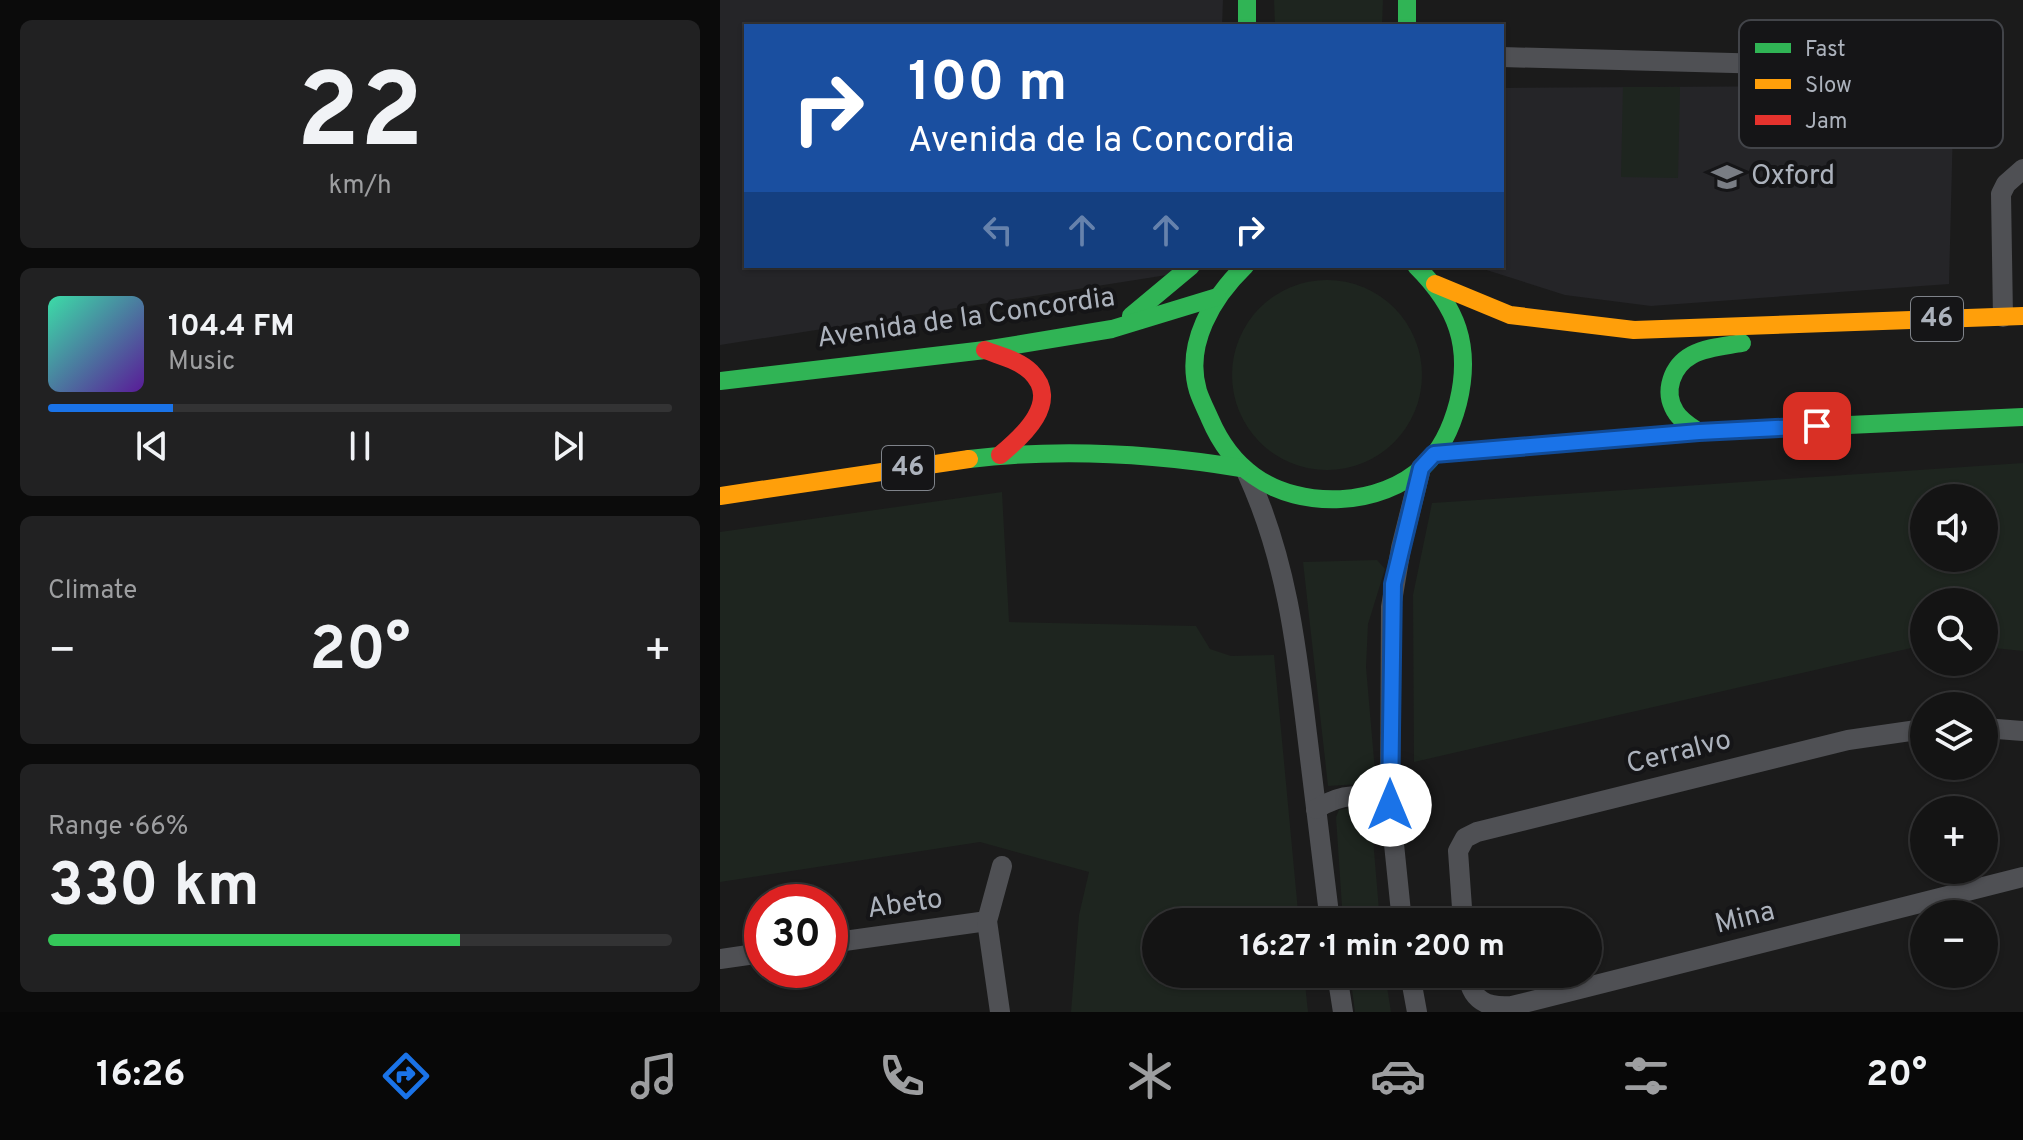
<!DOCTYPE html>
<meta charset="utf-8">
<style>
body{margin:0;font-family:Overpass,sans-serif;background:#212122;color:#f1f3f6;height:100vh;display:flex;flex-direction:column;font-size:30px;white-space:nowrap}
*{box-sizing:border-box;margin:0}
p{font-size:26px;color:#9d9ea0}
.icon{flex:none;width:44px;height:44px;fill:none;stroke:currentColor;stroke-width:2;stroke-linecap:round;stroke-linejoin:round}
.map{position:relative;flex:1;overflow:hidden}
.details{display:flex;flex-direction:column;gap:20px;padding:20px;background:#0b0b0b;width:720px}
.details>*{flex:none}
.banner{position:absolute;left:24px;top:24px;width:760px;height:244px;border-radius:0px;box-shadow:0 2px 6px #0004,0 0 0 2px #333334;background:#1a4fa0;color:#fff;overflow:hidden}
.buttons{position:absolute;left:1190px;top:484px;display:grid;gap:16px}
.buttons a{display:grid;place-items:center;width:88px;height:88px;border-radius:50%;background:#141414;box-shadow:0 2px 6px #0004,0 0 0 2px #333334;font-size:40px}
.speed{position:absolute;left:24px;top:884px;display:flex;gap:16px;font-size:40px;font-weight:700;text-align:center}
.speed>*{display:grid;place-content:center;width:104px;height:104px;border-radius:50%;background:#141414;box-shadow:0 2px 6px #0004,0 0 0 2px #333334;line-height:1}
.speed .limit{border:12px solid #d22;background:#fff;color:#111}
.pin{position:absolute;display:grid;place-items:center;width:68px;height:68px;color:#fff;margin:-34px;border-radius:16px;box-shadow:0 4px 12px #0006}
.me{position:absolute;width:88px;margin:-44px;rotate:0deg;stroke-linejoin:round;filter:drop-shadow(0 0 6px #0008)}
.turn{display:flex;align-items:center;gap:28px;height:168px;padding:0 32px;font-size:36px}
.turn .icon{width:104px;height:104px;stroke-width:2.5}
.turn b{display:block;font-size:56px;line-height:68px}
.lanes{display:flex;align-items:center;height:76px;padding:0 32px;background:#0003;justify-content:center;gap:40px;direction:ltr}
.lanes .off{opacity:.35}
.big{font-size:60px;font-weight:700;line-height:1.1}
.details .card{flex:1;display:flex;flex-direction:column;justify-content:center;gap:12px;min-width:0;padding:0 28px;border-radius:12px;background:#212122}
.details .dial{align-items:center;gap:0}
.dial b{font-size:104px;line-height:1}
.song{display:flex;align-items:center;gap:24px}
.cover{width:96px;height:96px;border-radius:12px;background:linear-gradient(135deg,hsl(160 70% 55%),hsl(270 70% 35%))}
.played{height:8px;border-radius:4px;background:linear-gradient(90deg,#1a73e8 20%,#333334 20%)}
.keys{display:flex;justify-content:space-around;direction:ltr}
.heat{display:flex;justify-content:space-between;align-items:center;font-size:44px;direction:ltr}
.charge{height:12px;border-radius:6px;background:linear-gradient(90deg,#34c759 66%,#333334 0)}
.trip{position:absolute;left:422px;top:908px;width:460px;height:80px;border-radius:40px;background:#141414;box-shadow:0 2px 6px #0004,0 0 0 2px #333334;font-weight:700;line-height:80px;text-align:center}
.tab-bar{display:flex;height:128px;justify-content:space-around;align-items:center;background:#080808;color:#9d9ea0}
.tab-bar .icon{width:56px;height:56px}
.tab-bar .on{color:#1a73e8}
.tab-bar b{font-size:36px;color:#f1f3f6}
main{display:flex;flex:1;min-height:0}
.map>svg:first-child{display:block}
</style>
<main>
<section class="details">
<div class="card dial"><b>22</b><p>km/h</p></div>
<div class="card">
<div class="song"><i class="cover"></i><div><b>104.4 FM</b><p>Music</p></div></div>
<div class="played"></div>
<div class="keys"><svg class="icon" aria-label="previous" viewBox="0 0 24 24"><path d="M18 5L8 12l10 7zM5 5v14"/></svg><svg class="icon" aria-label="pause" viewBox="0 0 24 24"><path d="M8 5v14M16 5v14"/></svg><svg class="icon" aria-label="next" viewBox="0 0 24 24"><path d="M6 5l10 7-10 7zM19 5v14"/></svg></div>
</div>
<div class="card"><p>Climate</p>
<div class="heat"><a>−</a><b class="big">20°</b><a>+</a></div>
</div>
<div class="card"><p>Range · 66%</p><b class="big">330 km</b><div class="charge"></div></div>
</section>
<div class="map">
<svg width="1303" height="1012" viewBox="0 0 1303 1012">
<rect width="100%" height="100%" fill="#1b1b1b"/>
<g fill="#252528">
<polygon points="0,0 503,0 502,26 26,26 26,266 498,267 0,345"/>
<polygon points="1234,85 1229,284 931,306 845,295 754,266 782,266 782,88"/>
</g>
<g fill="#1e251f" fill-rule="evenodd">
<polygon points="554,0 663,0 662,26 555,26"/>
<polygon points="903,87 960,87 958,178 901,177"/>
<circle cx="607" cy="375" r="95"/>
<path d="M 1303,463 L 1303,651 L 1264,647 L 1264,602 L 1204,602 L 1204,645 L 694,762 L 693,595 L 712,503 ZM 1264,498 L 1264,558 L 1204,558 L 1204,498 Z"/>
<polygon points="282,492 289,622 476,626 490,649 511,656 554,655 579,922 436,922 436,974 584,974 588,1012 351,1012 359,915 369,872 260,842 0,882 0,532"/>
<polygon points="657,560 665,569 648,624 646,667 656,783 608,786 583,562"/>
<polygon points="635,807 651,815 660,922 623,922 616,817 619,810"/>
<polygon points="630,974 665,974 671,1012 635,1012"/>
</g>
<g fill="none" stroke-linecap="round" stroke-linejoin="round">
<g stroke="#4f5054" stroke-width="20">
<polyline points="782,57 1199,68"/>
<polyline points="1283,317 1281,194 1286,184 1303,169"/>
<path d="M 527,473 C 566,558 576,642 587,734 C 595,797 602,859 610,922"/>
<polyline points="1264,728 1303,731"/>
<path d="M 596,809 C 622,793 643,792 670,805"/>
<polyline points="682,922 670,805 671,607 681,548 701,468"/>
<polyline points="743,922 738,851 745,838 757,832 1128,740 1204,729"/>
<polyline points="110,943 267,921"/>
<polyline points="0,959 42,953"/>
<polyline points="617,974 623,1012"/>
<polyline points="690,974 697,1012"/>
<path d="M 748,974 C 751,1001 767,1008 792,1006 L 1303,877"/>
<polyline points="280,1012 267,921 282,866"/>
</g>
<g stroke="#30b455" stroke-width="18">
<polyline points="527,0 527,26"/>
<polyline points="687,0 687,26"/>
<path d="M 525,266 C 493,297 464,344 478,391 C 481,400 486,410 490,419 C 499,440 514,462 534,476 C 581,510 661,507 704,466 C 722,449 732,426 738,403 C 752,346 737,307 696,266"/>
<polyline points="411,316 471,266"/>
<polyline points="0,381 265,350 392,329 497,297"/>
<path d="M 979,432 C 970,426 960,420 955,411 C 943,391 952,366 972,355 C 987,347 1005,346 1022,343"/>
<polyline points="714,454 979,432 1303,417"/>
<path d="M 249,459 C 341,448 430,453 521,468"/>
</g>
<g stroke="#ff9f0a" stroke-width="18">
<polyline points="715,284 790,315 914,330 1303,316"/>
<polyline points="0,496 249,459"/>
</g>
<path stroke="#e5322d" stroke-width="18" d="M 265,350 C 280,356 299,360 311,372 C 341,402 303,436 280,455"/>
</g>
<g fill="none" stroke-linecap="round" stroke-linejoin="round">
<g stroke="#114b97" stroke-width="20">
<polyline id="route" points="670,805 673,584 701,468 714,454 979,432 1097,426"/>
</g>
<use href="#route" stroke="#1a73e8" stroke-width="14"/>
</g>
<defs>
<g id="school-bare" transform="scale(2.4)"><path d="M0-5L7-2L0 1L-7-2ZM-4 1L0 2.5L4 1V4Q0 6-4 4Z" fill="#797d84" stroke="#151517" stroke-width="2.5" paint-order="stroke"/></g>
</defs>
<g fill-rule="evenodd">
<use href="#school-bare" x="1007" y="177"/>
</g>
<g text-anchor="middle" dominant-baseline="central" stroke-width="8" stroke-linejoin="round" paint-order="stroke">
<g fill="#151517" stroke="#7f838a" stroke-width="2">
<rect x="1191" y="297" width="52" height="44" rx="6"/>
<rect x="162" y="446" width="52" height="44" rx="6"/>
</g>
<g font-size="26" font-weight="bold" fill="#acb2bc">
<text x="1217" y="319">46</text>
<text x="188" y="468">46</text>
</g>
<g font-size="28" fill="#acb2bc" stroke="#151517" text-anchor="start">
<text x="1031" y="177">Oxford</text>
</g>
<g font-size="28" fill="#acb2bc" stroke="#151517">
<text transform="translate(246 319) rotate(-8)">Avenida de la Concordia</text>
<text transform="translate(959 753) rotate(-14)">Cerralvo</text>
<text transform="translate(185 905) rotate(-8)">Abeto</text>
<text transform="translate(1025 919) rotate(-14)">Mina</text>
</g>
</g>
<rect x="1019" y="20" width="264" height="128" rx="12" fill="#151517" stroke="#424449" stroke-width="2"/>
<rect x="1035" y="43" width="36" height="10" fill="#30b455"/>
<rect x="1035" y="79" width="36" height="10" fill="#ff9f0a"/>
<rect x="1035" y="115" width="36" height="10" fill="#e5322d"/>
<g font-size="22" fill="#acb2bc">
<text x="1085" y="56">Fast</text>
<text x="1085" y="92">Slow</text>
<text x="1085" y="128">Jam</text>
</g>
</svg>
<div class="buttons">
<a><svg class="icon" aria-label="sound" viewBox="0 0 24 24"><path d="M4 9h4l5-4v14l-5-4H4zM17 9q2 3 0 6"/></svg></a>
<a><svg class="icon" aria-label="search" viewBox="0 0 24 24"><circle cx="10" cy="10" r="6"/><path d="M15 15l6 6"/></svg></a>
<a><svg class="icon" aria-label="layers" viewBox="0 0 24 24"><path d="M12 4l9 5-9 5-9-5zM3 14l9 5 9-5"/></svg></a>
<a>+</a>
<a>−</a>
</div>
<div class="speed"><div class="limit">30</div></div>
<div class="pin" style="left:1097px;top:426px;background:#d93025"><svg class="icon" aria-label="arrive" viewBox="0 0 24 24"><path d="M6 21V4h12l-3 4 3 4H6"/></svg></div>
<svg class="me" style="left:670px;top:805px" viewBox="-20 -20 40 40"><circle r="19" fill="#fff"/><path d="M0-13L10 11 0 6-10 11z" fill="#1a73e8"/></svg>
<div class="trip">16:27 · 1 min · 200 m</div>
<div class="banner">
<div class="turn"><svg class="icon" aria-label="right" viewBox="0 0 24 24"><path d="M7 20v-9h11M14 6l5 5-5 5"/></svg><div><b>100 m</b>Avenida de la Concordia</div></div>
<div class="lanes"><svg class="icon off" aria-label="left" viewBox="0 0 24 24"><path d="M17 20v-9H6M10 6l-5 5 5 5"/></svg><svg class="icon off" aria-label="ahead" viewBox="0 0 24 24"><path d="M12 20V5M6 11l6-6 6 6"/></svg><svg class="icon off" aria-label="ahead" viewBox="0 0 24 24"><path d="M12 20V5M6 11l6-6 6 6"/></svg><svg class="icon" aria-label="right" viewBox="0 0 24 24"><path d="M7 20v-9h11M14 6l5 5-5 5"/></svg></div>
</div>
</div>
</main>
<nav class="tab-bar">
<b>16:26</b>
<svg class="icon on" aria-label="directions" viewBox="0 0 24 24"><path d="M12 3l9 9-9 9-9-9zM9 14v-3h6M13 9l2 2-2 2"/></svg>
<svg class="icon" aria-label="music" viewBox="0 0 24 24"><path d="M9 18V5l10-2v13"/><circle cx="6" cy="18" r="3"/><circle cx="16" cy="16" r="3"/></svg>
<svg class="icon" aria-label="phone" viewBox="0 0 24 24"><path d="M5 4h4l2 5-3 2q2 4 5 5l2-3 5 2v4C11 20 4 13 5 4z"/></svg>
<svg class="icon" aria-label="climate" viewBox="0 0 24 24"><path d="M12 3v18M4 7l16 10M4 17L20 7"/></svg>
<svg class="icon" aria-label="car" viewBox="0 0 24 24"><path d="M5 17H2v-5l4-1 3-4h7l3 4 3 1v5h-3M9 17h6M6 11h13"/><circle cx="7" cy="17" r="2"/><circle cx="17" cy="17" r="2"/></svg>
<svg class="icon" aria-label="filters" viewBox="0 0 24 24"><path d="M4 7h16M4 17h16"/><circle cx="9" cy="7" r="2"/><circle cx="15" cy="17" r="2"/></svg>
<b>20°</b>
</nav>
